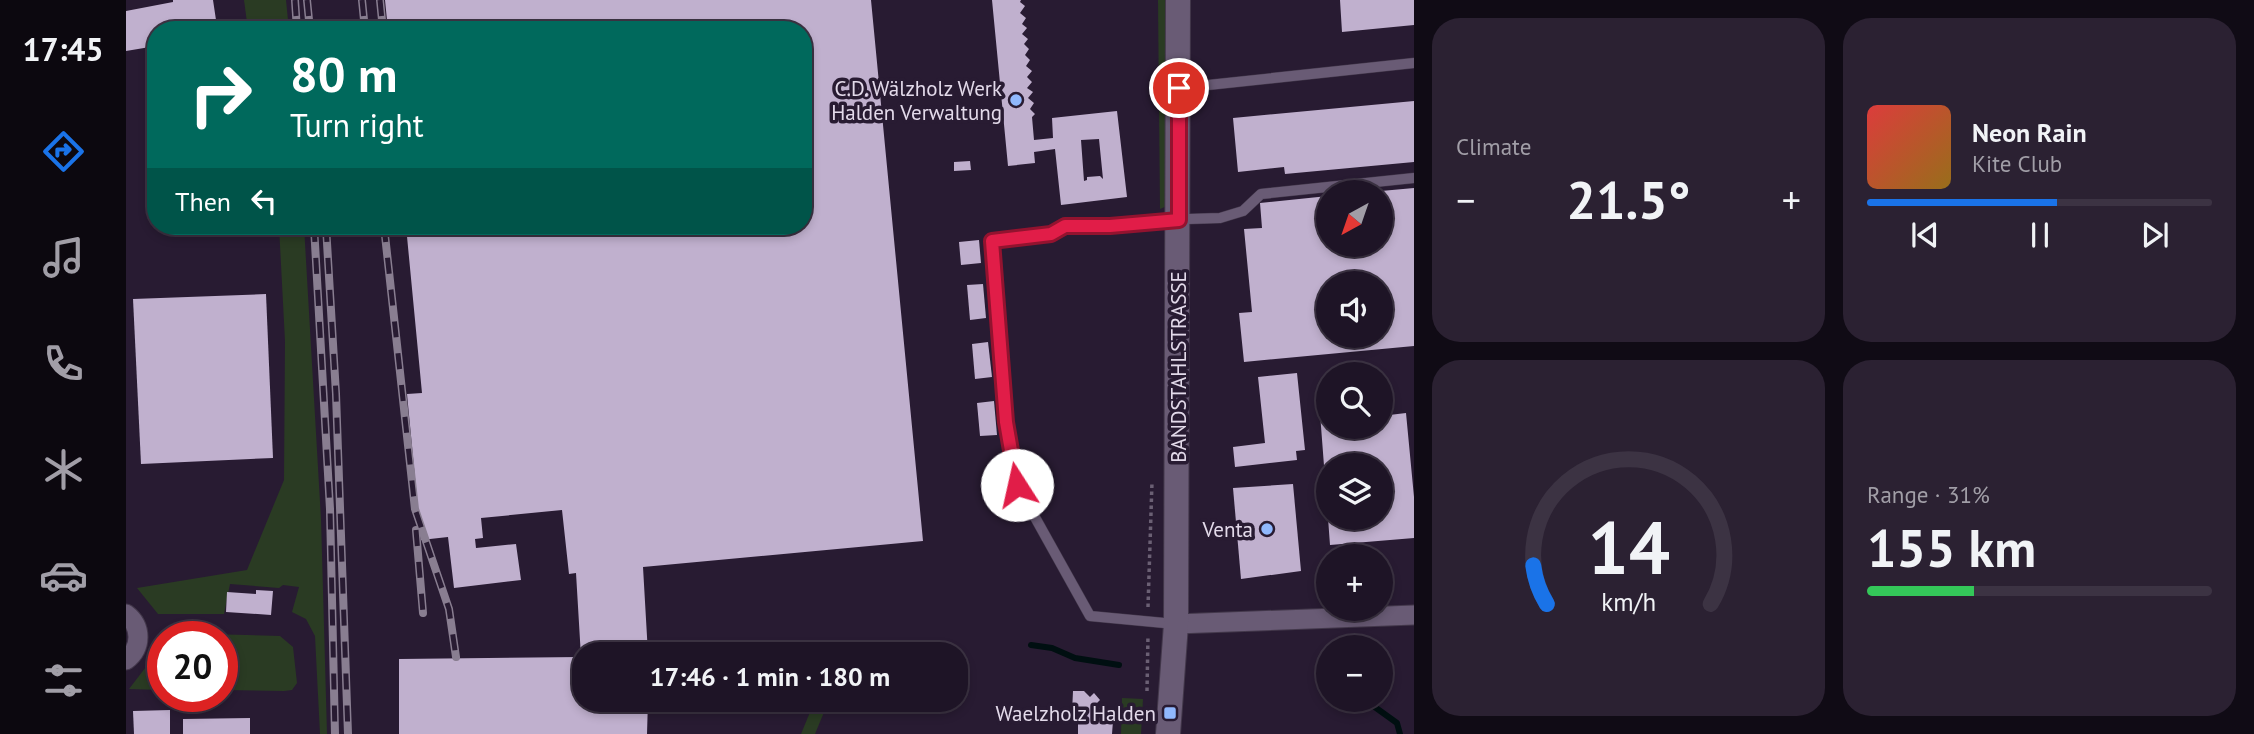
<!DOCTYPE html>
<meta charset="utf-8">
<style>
body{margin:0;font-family:"PT Sans",sans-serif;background:#2b2132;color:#f1f3f6;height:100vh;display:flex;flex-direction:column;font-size:26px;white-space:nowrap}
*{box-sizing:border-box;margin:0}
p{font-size:23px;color:#a19ea7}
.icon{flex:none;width:38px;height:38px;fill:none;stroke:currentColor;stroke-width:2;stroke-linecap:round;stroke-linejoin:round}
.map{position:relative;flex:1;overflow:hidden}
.sheet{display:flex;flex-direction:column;gap:18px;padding:18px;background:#100b15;width:840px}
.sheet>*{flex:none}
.guide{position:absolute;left:21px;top:21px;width:665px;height:214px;border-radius:28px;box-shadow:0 4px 10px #0003,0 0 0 2px #3c3343;background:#00695c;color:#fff;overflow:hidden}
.needle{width:46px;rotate:220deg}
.tools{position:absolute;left:1190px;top:180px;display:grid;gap:14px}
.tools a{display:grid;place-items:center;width:77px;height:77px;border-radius:50%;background:#1e1426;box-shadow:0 4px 10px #0003,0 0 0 2px #3c3343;font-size:35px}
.speed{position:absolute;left:21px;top:621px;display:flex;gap:14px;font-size:35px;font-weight:700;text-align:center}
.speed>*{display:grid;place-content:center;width:91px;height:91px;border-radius:50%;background:#1e1426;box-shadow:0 4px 10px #0003,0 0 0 2px #3c3343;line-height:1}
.speed .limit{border:10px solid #d22;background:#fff;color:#111}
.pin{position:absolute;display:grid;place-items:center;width:60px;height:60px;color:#fff;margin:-30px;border:4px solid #fff;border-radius:50%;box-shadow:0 2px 7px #0007}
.me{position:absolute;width:77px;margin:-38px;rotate:350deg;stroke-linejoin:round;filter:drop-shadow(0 0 5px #0008)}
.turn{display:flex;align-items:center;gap:24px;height:147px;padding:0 28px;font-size:32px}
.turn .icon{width:91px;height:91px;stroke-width:2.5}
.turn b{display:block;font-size:49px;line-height:60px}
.then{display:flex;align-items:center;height:66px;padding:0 28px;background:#0003;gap:14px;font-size:26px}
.big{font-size:52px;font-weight:700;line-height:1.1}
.sheet .tile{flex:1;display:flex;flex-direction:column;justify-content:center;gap:10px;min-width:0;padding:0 24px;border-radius:28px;background:#2b2132}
.sheet .dial{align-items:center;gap:0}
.dial svg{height:182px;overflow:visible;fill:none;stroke:#3c3343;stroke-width:7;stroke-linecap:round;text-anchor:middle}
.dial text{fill:#f1f3f6;stroke:none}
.song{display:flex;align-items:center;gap:21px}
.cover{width:84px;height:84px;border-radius:10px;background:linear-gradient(135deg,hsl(0 70% 55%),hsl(40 70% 35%))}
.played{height:7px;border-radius:4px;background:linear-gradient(90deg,#1a73e8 55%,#3c3343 55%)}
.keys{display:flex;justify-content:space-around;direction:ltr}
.heat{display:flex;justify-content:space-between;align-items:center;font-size:38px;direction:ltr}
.charge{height:10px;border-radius:5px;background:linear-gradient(90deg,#34c759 31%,#3c3343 0)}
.sheet .tiles{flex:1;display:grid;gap:18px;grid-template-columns:repeat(2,1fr)}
.trip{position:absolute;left:446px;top:642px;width:396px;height:70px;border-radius:28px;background:#1e1426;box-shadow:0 4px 10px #0003,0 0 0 2px #3c3343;font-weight:700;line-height:70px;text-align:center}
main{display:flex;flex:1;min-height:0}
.tabs{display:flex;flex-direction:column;width:126px;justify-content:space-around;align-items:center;background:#0c080f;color:#a19ea7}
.tabs .icon{width:49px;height:49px}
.tabs .on{color:#1a73e8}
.tabs b{font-size:32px;color:#f1f3f6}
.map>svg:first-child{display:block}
</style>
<main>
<nav class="tabs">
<b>17:45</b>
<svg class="icon on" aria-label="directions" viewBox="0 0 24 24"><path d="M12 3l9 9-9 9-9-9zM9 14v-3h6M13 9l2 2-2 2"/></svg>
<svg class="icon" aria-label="music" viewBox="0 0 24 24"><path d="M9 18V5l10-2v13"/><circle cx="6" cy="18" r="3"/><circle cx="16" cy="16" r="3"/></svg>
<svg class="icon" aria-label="phone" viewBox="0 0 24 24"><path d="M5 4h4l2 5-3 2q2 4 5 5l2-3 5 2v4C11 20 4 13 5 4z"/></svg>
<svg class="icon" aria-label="climate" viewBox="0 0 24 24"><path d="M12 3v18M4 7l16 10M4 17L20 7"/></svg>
<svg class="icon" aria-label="car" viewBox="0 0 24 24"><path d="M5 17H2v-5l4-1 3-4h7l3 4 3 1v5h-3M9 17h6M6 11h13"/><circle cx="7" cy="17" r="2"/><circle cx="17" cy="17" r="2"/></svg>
<svg class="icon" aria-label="filters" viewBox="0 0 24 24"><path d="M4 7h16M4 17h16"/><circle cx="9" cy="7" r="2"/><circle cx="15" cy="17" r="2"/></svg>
</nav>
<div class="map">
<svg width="1288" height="734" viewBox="0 0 1288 734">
<rect width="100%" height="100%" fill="#281b32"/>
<g fill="#2a3b23">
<polygon points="118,0 160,0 163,30 122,30"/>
<polygon points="1032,0 1039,0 1041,206 1034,209"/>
<polygon points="153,226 178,226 195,519 201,734 194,734 189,636 180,619 166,612 173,587 157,585 153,588 104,584 98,614 32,614 11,588 121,570 158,480 159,341"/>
<polygon points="42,633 154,636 167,647 171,683 166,690 158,691 96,690 96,637 37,637 37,690 3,689 26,659 35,635"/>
<polygon points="996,698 1017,699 1015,734 995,734"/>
<polygon points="689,700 703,700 689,734 675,734"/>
</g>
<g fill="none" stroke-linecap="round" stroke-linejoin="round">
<g stroke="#000f11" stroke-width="6">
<polyline points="905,645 926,648 949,658 993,665"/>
<polyline points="1239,700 1271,723 1274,734"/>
</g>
</g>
<g fill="#c0b0ce" fill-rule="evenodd">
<polygon points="47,0 87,0 90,20 84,30 30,30 30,46 0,51 0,11 47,2"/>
<polygon points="259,0 745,0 797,541 517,567 522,654 458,654 458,700 522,700 521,734 273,734 273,659 455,657 450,573 443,574 436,510 355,518 357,538 349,539 350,548 390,544 395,580 328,588 322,537 295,540 281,394 296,393 280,226 677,226 677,30 262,30"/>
<path d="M 866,0 L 895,0 L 894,2 L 899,6 L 894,13 L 900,18 L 896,24 L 901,28 L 896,34 L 902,39 L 898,44 L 903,49 L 899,55 L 904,60 L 900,66 L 906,71 L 901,77 L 906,82 L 901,88 L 907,92 L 902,98 L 908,103 L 904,109 L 909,114 L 906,117 L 908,140 L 927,138 L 926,118 L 991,111 L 1001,197 L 935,205 L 929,149 L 908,152 L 909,163 L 882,166 ZM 973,139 L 977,179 L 974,176 L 961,177 L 961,180 L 958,181 L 955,140 Z"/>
<polygon points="1214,0 1288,0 1288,25 1216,32"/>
<polygon points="1288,101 1288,162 1159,174 1158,167 1112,172 1107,118"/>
<polygon points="844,161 845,170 828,171 828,162"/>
<path d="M 1288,188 L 1288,346 L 1118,362 L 1113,313 L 1126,312 L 1118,229 L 1136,228 L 1134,203 L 1202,196 L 1202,245 L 1255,245 L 1255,191 ZM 1202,284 L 1255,284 L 1255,336 L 1202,336 Z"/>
<polygon points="853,240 855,263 835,265 833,242"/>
<polygon points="857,284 860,318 844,320 841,285"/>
<polygon points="140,294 147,458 15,464 7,299"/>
<polygon points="862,342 866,377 849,379 846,344"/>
<polygon points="1171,373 1179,450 1170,451 1171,460 1109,467 1107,447 1139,443 1132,377"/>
<polygon points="1202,399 1202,427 1255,427 1255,416 1280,413 1288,497 1288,538 1204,545 1202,518 1255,518 1255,466 1202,466 1200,492 1193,400"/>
<polygon points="868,401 871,435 854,436 851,403"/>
<polygon points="1167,484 1175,571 1115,579 1107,488"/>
<polygon points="130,590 147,591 145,615 100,612 101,592 130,594"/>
<polygon points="947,691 958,691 964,697 968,693 974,700 970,704 975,710 974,721 987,721 986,734 952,734 952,720 946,713"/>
<polygon points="44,710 44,734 8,734 7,711"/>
<polygon points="124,718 124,734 57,734 57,719"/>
</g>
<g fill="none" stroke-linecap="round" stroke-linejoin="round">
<g stroke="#43384b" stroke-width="11">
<g id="service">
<polyline points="1054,88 1288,63"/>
<path d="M 1049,624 L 964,616 L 891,485 L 880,422 L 866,241 C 885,239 905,239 923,234 C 940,229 949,221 967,227 L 1030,220 L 1094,218 L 1117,211 L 1135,194 L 1288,178"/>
</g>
</g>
<g stroke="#43384b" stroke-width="21">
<g id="minor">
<path d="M 0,614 C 16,626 16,648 0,660"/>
<polyline points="1050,624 1288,615"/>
</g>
</g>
<g stroke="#43384b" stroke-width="26">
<polyline id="tertiary" points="1042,734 1050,624 1052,0"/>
</g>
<g stroke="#6b6074" stroke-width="3.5" stroke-dasharray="3.5 3.5" stroke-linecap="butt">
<polyline points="1022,607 1026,482"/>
<polyline points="1021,691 1022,635"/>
</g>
<use href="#service" stroke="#695b75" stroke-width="10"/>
<use href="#minor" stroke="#695b75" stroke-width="19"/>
<use href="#tertiary" stroke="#695b75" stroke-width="24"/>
<g stroke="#897e91" stroke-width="8">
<g id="rail">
<polyline points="169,0 171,30"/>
<polyline points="181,0 184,30"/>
<polyline points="236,0 239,30"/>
<polyline points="254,0 257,30"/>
<polyline points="188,226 204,509 209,734"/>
<polyline points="200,226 210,394 222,734"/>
<polyline points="258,226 289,509 323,609 330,657"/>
<polyline points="290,530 297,613"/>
</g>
</g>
<use href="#rail" stroke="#281b32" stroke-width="5" stroke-dasharray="16" stroke-linecap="butt"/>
</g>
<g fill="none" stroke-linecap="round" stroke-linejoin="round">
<g stroke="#92132f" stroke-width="18">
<polyline id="route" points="891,485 880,422 866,241 925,234 939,226 984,226 1053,220 1053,88"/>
</g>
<use href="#route" stroke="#e11d48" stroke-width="12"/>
</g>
<g fill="#90b8fd" stroke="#281b32" stroke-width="2.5">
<circle cx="890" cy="100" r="7"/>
<circle cx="1141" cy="529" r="7"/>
<rect x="1037" y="706" width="14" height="14" rx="3.5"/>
</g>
<g text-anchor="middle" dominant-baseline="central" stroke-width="7" stroke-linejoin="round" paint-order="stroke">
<g font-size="21" fill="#e3daea" stroke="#281b32" text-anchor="end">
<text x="876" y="88">C.D. Wälzholz Werk<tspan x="876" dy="24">Halden Verwaltung</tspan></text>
<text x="1127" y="529">Venta</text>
<text x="1030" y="713">Waelzholz Halden</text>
</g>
<g font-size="21" fill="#e3daea" stroke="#281b32">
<text transform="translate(1052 367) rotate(-90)">BANDSTAHLSTRASSE</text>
</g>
</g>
</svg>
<div class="tools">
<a><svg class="needle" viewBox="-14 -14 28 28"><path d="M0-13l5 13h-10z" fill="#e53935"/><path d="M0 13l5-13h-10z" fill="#a19ea7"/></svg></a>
<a><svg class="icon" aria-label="sound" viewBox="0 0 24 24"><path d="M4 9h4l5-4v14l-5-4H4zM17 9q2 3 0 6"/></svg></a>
<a><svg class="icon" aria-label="search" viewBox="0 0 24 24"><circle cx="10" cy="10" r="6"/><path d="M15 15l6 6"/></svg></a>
<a><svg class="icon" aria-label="layers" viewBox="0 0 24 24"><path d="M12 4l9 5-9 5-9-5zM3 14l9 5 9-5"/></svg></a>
<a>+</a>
<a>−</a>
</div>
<div class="speed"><div class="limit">20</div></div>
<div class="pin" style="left:1053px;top:88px;background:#d93025"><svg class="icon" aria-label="arrive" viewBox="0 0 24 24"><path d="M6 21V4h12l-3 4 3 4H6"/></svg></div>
<svg class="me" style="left:891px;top:485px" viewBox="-20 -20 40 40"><circle r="19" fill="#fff"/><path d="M0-13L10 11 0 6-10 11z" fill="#e11d48"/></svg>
<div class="trip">17:46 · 1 min · 180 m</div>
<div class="guide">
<div class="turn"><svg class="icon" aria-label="right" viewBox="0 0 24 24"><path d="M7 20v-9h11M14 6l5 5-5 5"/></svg><div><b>80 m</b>Turn right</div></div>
<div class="then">Then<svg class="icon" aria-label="left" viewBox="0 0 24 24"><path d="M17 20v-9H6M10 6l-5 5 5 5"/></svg></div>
</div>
</div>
<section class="sheet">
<div class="tiles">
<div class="tile"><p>Climate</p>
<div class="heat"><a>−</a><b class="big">21.5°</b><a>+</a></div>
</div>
<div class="tile">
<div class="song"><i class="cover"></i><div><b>Neon Rain</b><p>Kite Club</p></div></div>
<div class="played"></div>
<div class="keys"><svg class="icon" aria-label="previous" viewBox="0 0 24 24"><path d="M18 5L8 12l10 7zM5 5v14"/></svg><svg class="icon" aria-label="pause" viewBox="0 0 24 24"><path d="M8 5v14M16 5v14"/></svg><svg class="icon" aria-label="next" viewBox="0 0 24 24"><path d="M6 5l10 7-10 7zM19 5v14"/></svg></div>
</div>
<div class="tile dial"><svg viewBox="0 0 100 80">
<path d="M14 69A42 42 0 1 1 86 69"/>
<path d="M14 69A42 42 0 0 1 8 52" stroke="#1a73e8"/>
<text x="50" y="56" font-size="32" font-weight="700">14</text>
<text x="50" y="72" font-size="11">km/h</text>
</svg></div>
<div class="tile"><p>Range · 31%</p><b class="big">155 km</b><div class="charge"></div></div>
</div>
</section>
</main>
